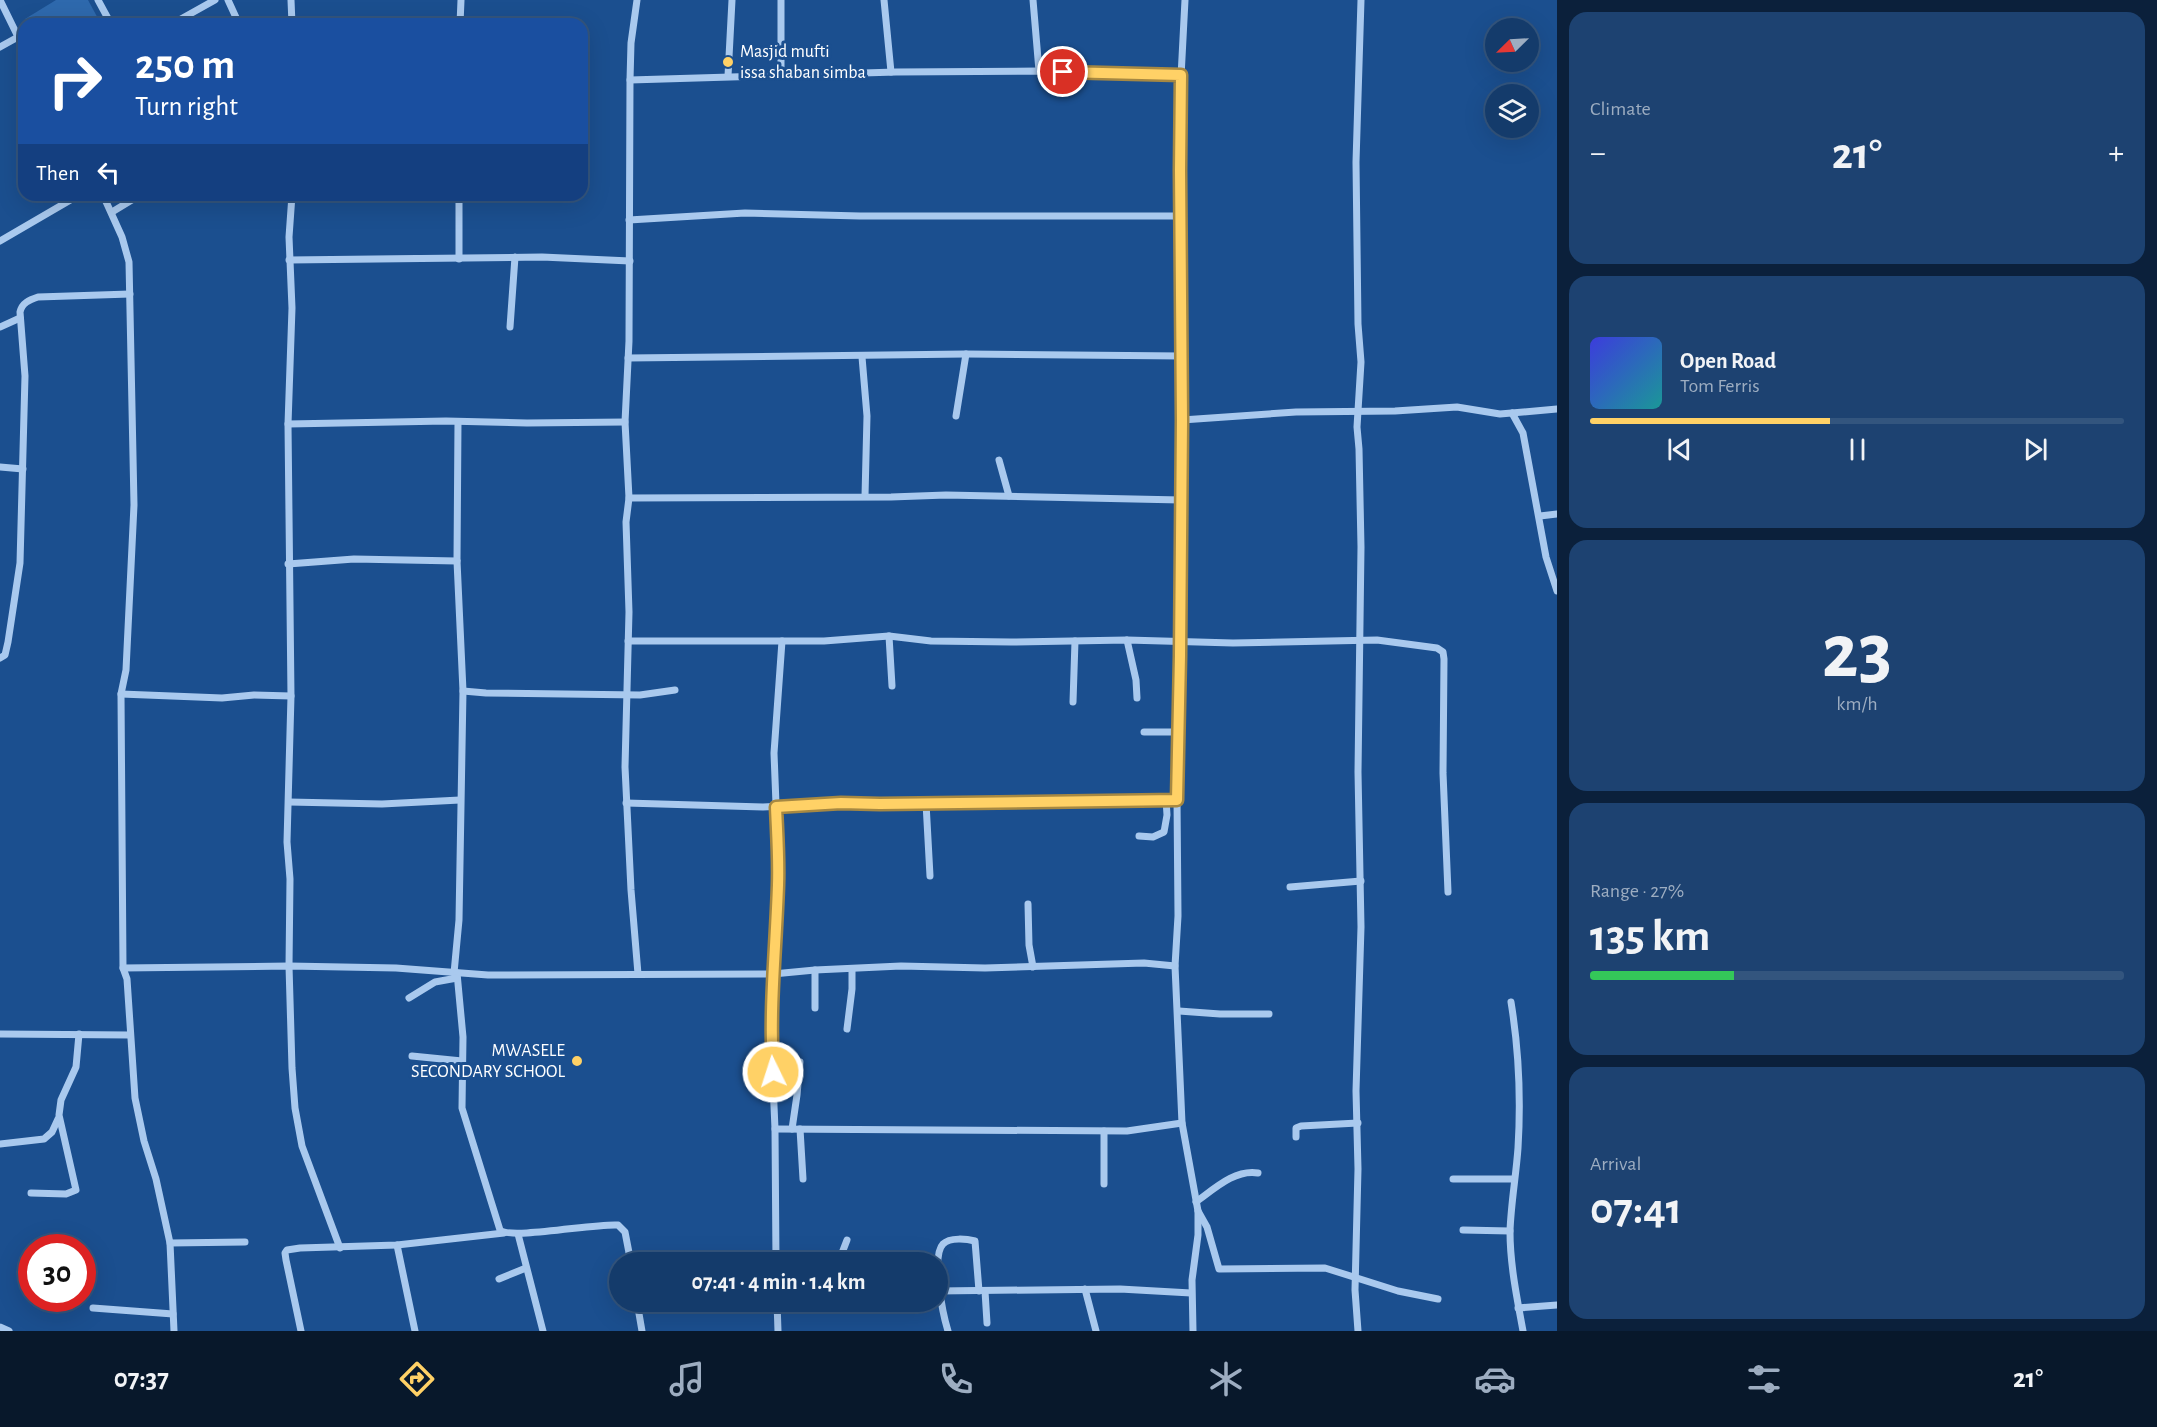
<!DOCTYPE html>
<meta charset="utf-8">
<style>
body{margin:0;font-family:"Alegreya Sans",sans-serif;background:#1d4271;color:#f1f3f6;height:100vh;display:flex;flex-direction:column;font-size:22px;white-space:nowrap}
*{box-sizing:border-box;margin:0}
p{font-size:20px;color:#9dadc1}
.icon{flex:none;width:33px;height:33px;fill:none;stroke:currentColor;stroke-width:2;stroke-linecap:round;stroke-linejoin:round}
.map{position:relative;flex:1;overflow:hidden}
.details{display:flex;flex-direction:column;gap:12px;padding:12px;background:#0b203b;width:600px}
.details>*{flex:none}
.guide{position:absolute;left:18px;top:18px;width:570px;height:183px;border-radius:18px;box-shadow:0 6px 24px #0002,0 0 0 2px #33557e;background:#1a4fa0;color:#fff;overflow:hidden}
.needle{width:39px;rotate:246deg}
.buttons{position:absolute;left:1485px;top:18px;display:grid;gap:12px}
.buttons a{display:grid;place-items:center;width:54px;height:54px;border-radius:50%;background:#143b6b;box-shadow:0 6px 24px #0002,0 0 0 2px #33557e;font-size:30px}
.speed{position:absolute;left:18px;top:1234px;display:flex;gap:12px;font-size:30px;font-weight:700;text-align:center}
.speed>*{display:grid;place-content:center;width:78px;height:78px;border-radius:50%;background:#143b6b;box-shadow:0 6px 24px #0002,0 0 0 2px #33557e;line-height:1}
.speed .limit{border:9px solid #d22;background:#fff;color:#111}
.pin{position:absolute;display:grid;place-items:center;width:51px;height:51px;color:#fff;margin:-26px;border:3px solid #fff;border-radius:50%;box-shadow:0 2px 6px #0007}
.me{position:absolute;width:66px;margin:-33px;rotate:356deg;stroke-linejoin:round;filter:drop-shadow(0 0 4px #0008)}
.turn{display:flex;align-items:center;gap:21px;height:126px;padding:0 18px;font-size:27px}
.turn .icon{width:78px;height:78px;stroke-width:2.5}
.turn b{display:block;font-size:42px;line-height:51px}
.then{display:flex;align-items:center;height:57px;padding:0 18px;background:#0003;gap:12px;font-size:22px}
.big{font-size:45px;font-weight:700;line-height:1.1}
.details .widget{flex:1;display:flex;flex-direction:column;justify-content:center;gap:9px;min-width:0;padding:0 21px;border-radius:18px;background:#1d4271}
.details .dial{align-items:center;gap:0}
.dial b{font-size:78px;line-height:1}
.song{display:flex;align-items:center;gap:18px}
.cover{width:72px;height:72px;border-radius:9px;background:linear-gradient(135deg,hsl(240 70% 55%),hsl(180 70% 35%))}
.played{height:6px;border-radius:3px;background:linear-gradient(90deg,#ffd166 45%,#33557e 45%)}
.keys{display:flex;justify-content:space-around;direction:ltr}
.heat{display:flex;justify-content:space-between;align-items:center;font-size:33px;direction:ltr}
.charge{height:9px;border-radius:4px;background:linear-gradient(90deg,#34c759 27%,#33557e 0)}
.trip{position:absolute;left:609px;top:1252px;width:339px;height:60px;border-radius:30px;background:#143b6b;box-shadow:0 6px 24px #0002,0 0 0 2px #33557e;font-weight:700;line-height:60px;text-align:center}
.menu{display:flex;height:96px;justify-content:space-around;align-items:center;background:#08182b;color:#9dadc1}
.menu .icon{width:42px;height:42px}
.menu .selected{color:#ffd166}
.menu b{font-size:27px;color:#f1f3f6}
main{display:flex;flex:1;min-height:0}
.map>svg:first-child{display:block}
</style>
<main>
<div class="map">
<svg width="1557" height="1331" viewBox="0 0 1557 1331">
<rect width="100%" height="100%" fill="#1b4f8f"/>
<polygon fill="#2e69ad" points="56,0 88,0 101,24 28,24 25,19"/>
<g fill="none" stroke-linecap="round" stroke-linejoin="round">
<g stroke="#a9c9ee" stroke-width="7">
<polyline points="0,0 24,49"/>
<polyline points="98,0 111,24"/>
<polyline points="228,0 239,24"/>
<polyline points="291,0 292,24"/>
<polyline points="637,0 631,43 630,80 629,341 625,422 629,498 626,522 629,612 625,767 631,890 638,974"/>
<polyline points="884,0 891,72"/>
<polyline points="1033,0 1039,71"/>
<polyline points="1185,0 1180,96 1182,356 1180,656 1177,799 1178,916 1175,966 1182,1123 1198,1211 1198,1235 1192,1280 1193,1331"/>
<polyline points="172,24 215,0"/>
<polyline points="460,24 461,0"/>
<polyline points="0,47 18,37"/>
<polyline points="781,75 781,0"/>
<polyline points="728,76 732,0"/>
<polyline points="630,80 896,72 1039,71 1181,75"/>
<polyline points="103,195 122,237 129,262 134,505 126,670 121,694 123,968 127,979 135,1098 144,1141 156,1179 170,1243 174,1331"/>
<polyline points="292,195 289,237 292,308 288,424 291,696 287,842 290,879 289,966 292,1068 295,1108 302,1146 340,1248"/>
<polyline points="112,212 140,195"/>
<polyline points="629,220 745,213 860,216 1181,216"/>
<polyline points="0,241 79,195"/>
<polyline points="459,259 459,195"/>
<polyline points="289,260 542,257 630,261"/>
<polyline points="0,327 20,318"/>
<polyline points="510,327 515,257"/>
<polyline points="862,357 867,416 865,496"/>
<polyline points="628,358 966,354 1182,356"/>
<polyline points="1512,413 1523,433 1546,557 1557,591"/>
<polyline points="956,416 966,354"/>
<polyline points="1182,420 1296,412 1395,411 1457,407 1500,414 1557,409"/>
<polyline points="288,424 446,421 527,423 625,422"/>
<polyline points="999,460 1009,496"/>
<polyline points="0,467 23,469"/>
<polyline points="629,498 891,497 946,495 1181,500"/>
<polyline points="1540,516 1557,514"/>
<polyline points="288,564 354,559 457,561"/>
<polyline points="889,636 892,686"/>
<polyline points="1127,640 1136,680 1137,698"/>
<polyline points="628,641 824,641 889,636 931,641 1011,642 1127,640 1233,643 1377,640 1437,648 1443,652 1444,659 1443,773 1448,892"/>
<path d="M 0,658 L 5,655 L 8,642 L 20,563 L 25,376 L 20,312 C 22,303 29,300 38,297 L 130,294"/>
<polyline points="463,691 486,693 640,695 675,690"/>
<polyline points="121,694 222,698 254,695 291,696"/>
<polyline points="1073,702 1075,641"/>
<polyline points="1144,732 1179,732"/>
<polyline points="289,802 382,804 460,800"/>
<polyline points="626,803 763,807 841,803 880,804 1177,799"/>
<polyline points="926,803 930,876"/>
<polyline points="1139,836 1153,837 1164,832 1167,815 1166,799"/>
<polyline points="1290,887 1361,881"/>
<polyline points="1028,904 1029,945 1033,967"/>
<polyline points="123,968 289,966 396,968 488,975 773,974 815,970 901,966 985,968 1144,963 1175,966"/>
<polyline points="815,970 815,1008"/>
<polyline points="454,973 459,920 463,691 457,561 458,422"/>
<path d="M 457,973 L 463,1037 L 462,1108 L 500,1230 C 511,1240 596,1223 618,1225 L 625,1232 L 631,1263"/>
<polyline points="409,998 435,982 457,978"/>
<path d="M 1511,1002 C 1519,1051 1521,1099 1518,1148 C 1516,1176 1511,1203 1510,1231 C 1510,1265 1517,1298 1523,1331"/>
<polyline points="1179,1011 1220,1014 1269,1014"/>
<polyline points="847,1029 852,989 852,969"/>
<polyline points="0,1034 130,1035"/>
<polyline points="412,1056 462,1061"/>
<polyline points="775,1129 1127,1131 1182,1123"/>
<polyline points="792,1129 797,1095 800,1062"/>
<polyline points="800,1129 803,1179"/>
<polyline points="1104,1131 1104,1184"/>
<polyline points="1296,1137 1296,1128 1301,1126 1358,1123"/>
<polyline points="0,1144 44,1139 52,1132 58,1119"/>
<polyline points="1453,1179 1514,1179"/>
<polyline points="31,1193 66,1194 76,1190 59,1115 61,1100 76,1067 79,1034"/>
<path d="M 1196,1202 C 1214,1189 1235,1169 1258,1173"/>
<polyline points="1198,1211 1207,1227 1219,1269 1325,1268 1398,1291 1438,1299"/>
<polyline points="1463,1230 1510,1231"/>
<polyline points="518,1234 543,1331"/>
<polyline points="170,1243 245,1242"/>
<polyline points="397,1245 415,1331"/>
<polyline points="776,1263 775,1129 771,1036 779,881 774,753 782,641"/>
<polyline points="841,1263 842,1253 847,1240"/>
<polyline points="499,1279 526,1268"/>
<polyline points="1085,1289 1096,1331"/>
<polyline points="938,1291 1120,1289 1191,1293"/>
<polyline points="985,1291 987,1323"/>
<polyline points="637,1302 642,1331"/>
<polyline points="777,1302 778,1331"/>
<polyline points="93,1308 173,1314"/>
<polyline points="1518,1308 1557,1305"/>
<polyline points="0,1327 9,1331"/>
<polyline points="301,1331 286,1260 285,1253 287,1250 300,1248 397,1245 504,1233"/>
<path d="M 948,1331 C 943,1315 931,1256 943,1244 C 950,1237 967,1239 975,1241 L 979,1291"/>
<polyline points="1358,1331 1355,1290 1358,1169 1356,1091 1361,927 1358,772 1361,547 1359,449 1357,427 1361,362 1358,324 1356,162 1361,0"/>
</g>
</g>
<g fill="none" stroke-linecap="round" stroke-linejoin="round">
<g stroke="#a68842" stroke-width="15">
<path id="route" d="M 773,1072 C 769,1009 776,947 778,885 C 779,859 777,832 776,807 L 841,803 L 880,804 L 1177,800 L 1180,656 L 1182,420 L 1180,170 L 1181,75 L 1063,72"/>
</g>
<use href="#route" stroke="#ffd166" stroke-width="10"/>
</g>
<g fill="#ffd166" stroke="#1b4f8f" stroke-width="2">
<circle cx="728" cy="62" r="6"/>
<circle cx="577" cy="1061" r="6"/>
</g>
<g text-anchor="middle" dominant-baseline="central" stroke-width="6" stroke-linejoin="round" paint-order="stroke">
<g font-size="18" fill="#fff" stroke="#1b4f8f" text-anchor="start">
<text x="740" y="52">Masjid mufti<tspan x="740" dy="21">issa shaban simba</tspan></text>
<text x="565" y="1051" text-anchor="end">MWASELE<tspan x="565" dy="21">SECONDARY SCHOOL</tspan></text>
</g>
</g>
</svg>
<div class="buttons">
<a><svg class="needle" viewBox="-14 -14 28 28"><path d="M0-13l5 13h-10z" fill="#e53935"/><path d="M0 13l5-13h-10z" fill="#9dadc1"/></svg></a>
<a><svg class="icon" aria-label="layers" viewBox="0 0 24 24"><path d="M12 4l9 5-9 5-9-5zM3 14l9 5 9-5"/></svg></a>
</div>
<div class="speed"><div class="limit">30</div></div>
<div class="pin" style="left:1063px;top:72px;background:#d93025"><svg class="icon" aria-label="arrive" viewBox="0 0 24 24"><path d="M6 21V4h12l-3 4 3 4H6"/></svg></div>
<svg class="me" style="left:773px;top:1072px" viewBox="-20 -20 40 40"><circle r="17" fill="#ffd166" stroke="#fff" stroke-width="3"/><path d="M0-11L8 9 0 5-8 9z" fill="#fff"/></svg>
<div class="trip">07:41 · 4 min · 1.4 km</div>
<div class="guide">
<div class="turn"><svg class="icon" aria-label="right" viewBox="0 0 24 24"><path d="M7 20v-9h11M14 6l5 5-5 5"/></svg><div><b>250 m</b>Turn right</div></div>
<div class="then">Then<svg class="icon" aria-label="left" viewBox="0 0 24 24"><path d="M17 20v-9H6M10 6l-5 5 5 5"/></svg></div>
</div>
</div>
<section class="details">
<div class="widget"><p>Climate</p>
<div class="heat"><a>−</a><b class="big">21°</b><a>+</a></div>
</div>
<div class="widget">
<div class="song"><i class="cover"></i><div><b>Open Road</b><p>Tom Ferris</p></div></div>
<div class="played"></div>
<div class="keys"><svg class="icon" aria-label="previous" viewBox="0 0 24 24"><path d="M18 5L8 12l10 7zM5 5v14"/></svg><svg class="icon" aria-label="pause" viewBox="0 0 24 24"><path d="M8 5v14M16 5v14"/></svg><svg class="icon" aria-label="next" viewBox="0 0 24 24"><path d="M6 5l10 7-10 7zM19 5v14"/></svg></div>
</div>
<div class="widget dial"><b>23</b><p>km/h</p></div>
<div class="widget"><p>Range · 27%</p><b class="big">135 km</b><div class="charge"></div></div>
<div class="widget"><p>Arrival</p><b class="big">07:41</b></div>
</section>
</main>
<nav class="menu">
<b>07:37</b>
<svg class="icon selected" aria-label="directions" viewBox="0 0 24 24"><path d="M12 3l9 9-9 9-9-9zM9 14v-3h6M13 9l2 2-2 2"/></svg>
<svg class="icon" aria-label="music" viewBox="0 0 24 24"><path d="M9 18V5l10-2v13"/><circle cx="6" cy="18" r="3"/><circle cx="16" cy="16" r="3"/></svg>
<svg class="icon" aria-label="phone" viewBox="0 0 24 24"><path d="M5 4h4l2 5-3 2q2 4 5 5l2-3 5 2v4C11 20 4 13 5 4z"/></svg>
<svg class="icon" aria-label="climate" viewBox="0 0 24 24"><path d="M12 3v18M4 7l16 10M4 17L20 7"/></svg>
<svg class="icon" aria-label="car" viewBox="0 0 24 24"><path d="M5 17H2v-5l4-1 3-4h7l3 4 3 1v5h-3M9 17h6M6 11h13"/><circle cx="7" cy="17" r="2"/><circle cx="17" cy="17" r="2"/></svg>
<svg class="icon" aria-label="filters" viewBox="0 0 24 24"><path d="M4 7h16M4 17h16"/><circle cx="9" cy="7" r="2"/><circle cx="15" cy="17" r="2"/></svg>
<b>21°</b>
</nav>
